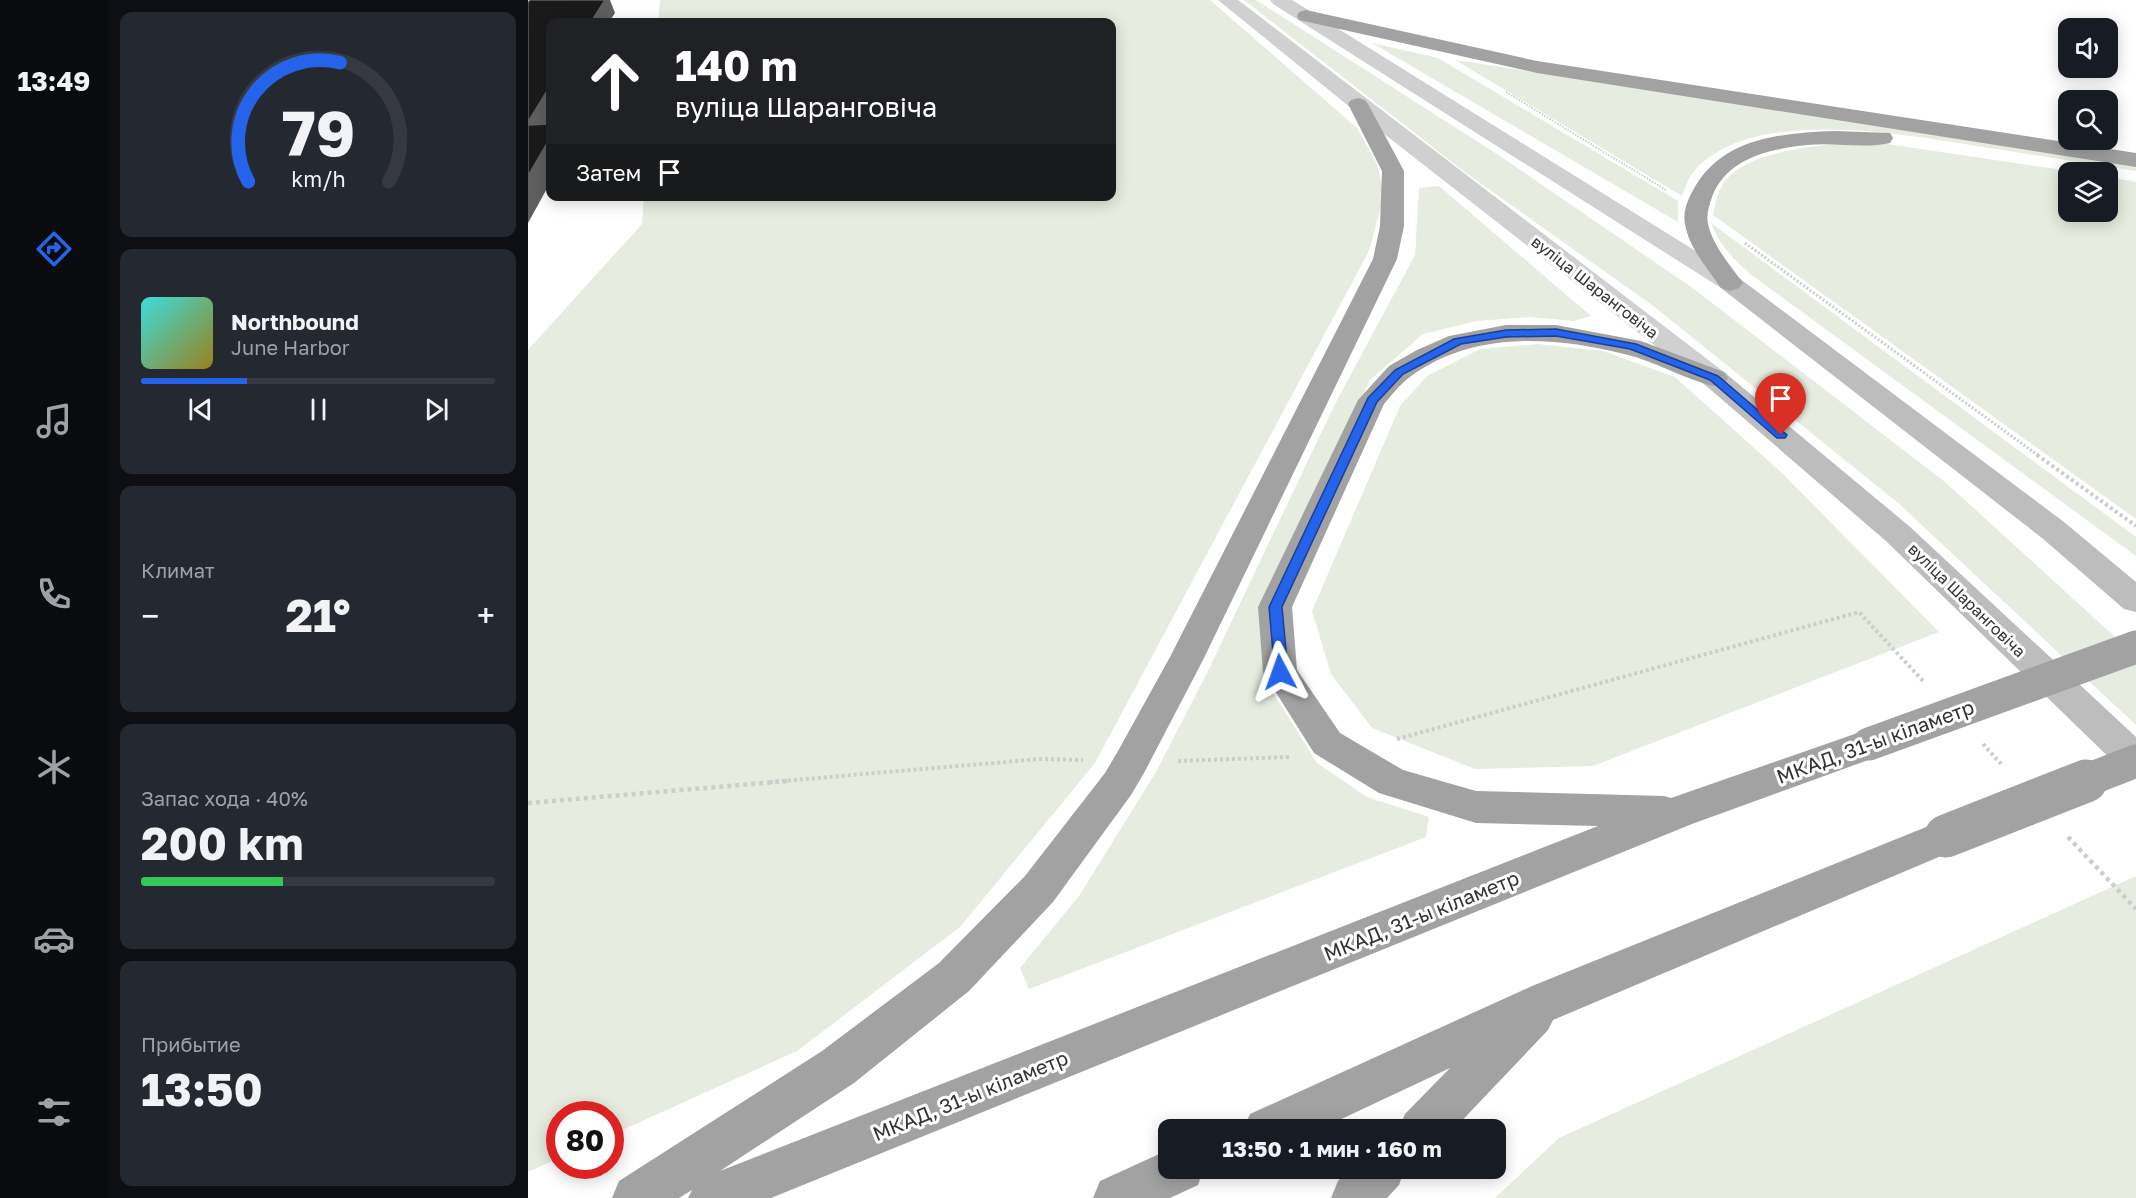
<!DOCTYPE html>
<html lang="ru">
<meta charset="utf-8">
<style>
body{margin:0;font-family:"Golos Text",sans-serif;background:#242831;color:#f1f3f6;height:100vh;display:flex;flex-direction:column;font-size:22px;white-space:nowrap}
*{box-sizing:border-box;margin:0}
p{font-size:20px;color:#9ea1a6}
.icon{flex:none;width:33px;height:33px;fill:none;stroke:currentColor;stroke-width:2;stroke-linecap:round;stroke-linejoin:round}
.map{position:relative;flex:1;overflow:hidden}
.drawer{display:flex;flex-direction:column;gap:12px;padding:12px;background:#0d0f14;width:420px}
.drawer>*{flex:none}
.hud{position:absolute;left:18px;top:18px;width:570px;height:183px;border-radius:12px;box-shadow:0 3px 15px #0003;background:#202124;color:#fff;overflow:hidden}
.buttons{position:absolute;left:1530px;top:18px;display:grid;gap:12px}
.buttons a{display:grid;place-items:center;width:60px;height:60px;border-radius:12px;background:#171b24;box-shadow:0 3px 15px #0003;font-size:30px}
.speed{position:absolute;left:18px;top:1101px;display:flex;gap:12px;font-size:30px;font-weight:700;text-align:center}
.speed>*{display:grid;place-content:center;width:78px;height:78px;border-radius:50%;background:#171b24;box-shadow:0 3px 15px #0003;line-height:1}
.speed .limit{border:9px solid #d22;background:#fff;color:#111}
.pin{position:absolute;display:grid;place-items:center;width:51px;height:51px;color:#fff;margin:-62px -26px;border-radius:50% 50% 50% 0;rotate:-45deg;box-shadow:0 0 6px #0007}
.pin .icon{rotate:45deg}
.me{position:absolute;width:66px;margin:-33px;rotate:356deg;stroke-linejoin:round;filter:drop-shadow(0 0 4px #0008)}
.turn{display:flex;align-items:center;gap:21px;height:126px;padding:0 30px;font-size:27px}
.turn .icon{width:78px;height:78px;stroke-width:2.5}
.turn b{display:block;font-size:42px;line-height:51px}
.then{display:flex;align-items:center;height:57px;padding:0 30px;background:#0003;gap:12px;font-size:22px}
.big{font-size:45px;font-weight:700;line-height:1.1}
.drawer .card{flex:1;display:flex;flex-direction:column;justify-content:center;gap:9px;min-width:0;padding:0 21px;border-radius:12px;background:#242831}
.drawer .dial{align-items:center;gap:0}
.dial svg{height:156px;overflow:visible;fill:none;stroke:#363941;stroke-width:7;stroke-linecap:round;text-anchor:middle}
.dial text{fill:#f1f3f6;stroke:none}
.song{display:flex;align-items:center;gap:18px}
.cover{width:72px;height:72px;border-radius:9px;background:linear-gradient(135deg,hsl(180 70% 55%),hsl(50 70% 35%))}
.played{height:6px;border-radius:3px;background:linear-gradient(90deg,#2563eb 30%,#363941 30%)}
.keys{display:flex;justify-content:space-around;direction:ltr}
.heat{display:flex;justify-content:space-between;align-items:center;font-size:33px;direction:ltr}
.charge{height:9px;border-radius:4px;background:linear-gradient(90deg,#34c759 40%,#363941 0)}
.trip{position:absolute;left:630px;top:1119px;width:348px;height:60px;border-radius:12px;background:#171b24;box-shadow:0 3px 15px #0003;font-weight:700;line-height:60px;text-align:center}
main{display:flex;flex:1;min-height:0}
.dock{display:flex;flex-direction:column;width:108px;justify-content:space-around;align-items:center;background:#090b0e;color:#9ea1a6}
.dock .icon{width:42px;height:42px}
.dock .current{color:#2563eb}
.dock b{font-size:27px;color:#f1f3f6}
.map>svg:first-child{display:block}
</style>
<main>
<nav class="dock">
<b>13:49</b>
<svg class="icon current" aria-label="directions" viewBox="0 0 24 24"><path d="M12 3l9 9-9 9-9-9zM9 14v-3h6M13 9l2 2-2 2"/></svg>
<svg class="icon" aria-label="music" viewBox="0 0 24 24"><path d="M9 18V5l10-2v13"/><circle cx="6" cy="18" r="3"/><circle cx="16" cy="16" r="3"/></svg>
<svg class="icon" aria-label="phone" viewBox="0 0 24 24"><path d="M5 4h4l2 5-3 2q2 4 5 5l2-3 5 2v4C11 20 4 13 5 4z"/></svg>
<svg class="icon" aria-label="climate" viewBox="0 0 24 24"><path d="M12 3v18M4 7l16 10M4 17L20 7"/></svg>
<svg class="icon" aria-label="car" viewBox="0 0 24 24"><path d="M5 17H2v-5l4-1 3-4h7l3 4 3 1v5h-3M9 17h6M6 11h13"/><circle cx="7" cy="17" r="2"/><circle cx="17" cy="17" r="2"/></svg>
<svg class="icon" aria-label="filters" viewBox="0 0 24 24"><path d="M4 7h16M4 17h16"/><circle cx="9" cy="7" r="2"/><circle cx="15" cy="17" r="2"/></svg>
</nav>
<section class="drawer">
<div class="card dial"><svg viewBox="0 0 100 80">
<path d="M14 69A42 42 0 1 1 86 69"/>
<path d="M14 69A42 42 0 0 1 61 8" stroke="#2563eb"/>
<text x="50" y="56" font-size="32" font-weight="700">79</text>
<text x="50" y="72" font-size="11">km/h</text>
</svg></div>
<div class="card">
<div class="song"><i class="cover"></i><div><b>Northbound</b><p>June Harbor</p></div></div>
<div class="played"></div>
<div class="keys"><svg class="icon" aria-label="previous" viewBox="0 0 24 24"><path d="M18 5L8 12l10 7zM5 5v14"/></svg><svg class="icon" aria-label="pause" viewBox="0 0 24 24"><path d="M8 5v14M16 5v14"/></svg><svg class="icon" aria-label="next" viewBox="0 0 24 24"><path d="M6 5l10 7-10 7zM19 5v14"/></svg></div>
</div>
<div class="card"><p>Климат</p>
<div class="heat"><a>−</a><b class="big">21°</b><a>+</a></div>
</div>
<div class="card"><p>Запас хода · 40%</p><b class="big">200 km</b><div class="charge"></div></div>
<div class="card"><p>Прибытие</p><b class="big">13:50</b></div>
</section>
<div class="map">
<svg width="1608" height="1198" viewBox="0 0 1608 1198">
<rect width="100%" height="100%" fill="#fff"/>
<g fill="#e6ecdf">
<polygon points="132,0 682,0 829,128 849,164 856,195 841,251 567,763 432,927 269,1051 83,1135 82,1114 32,1114 31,1158 0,1172 0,350 114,224 116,197 584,196 584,22 130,22"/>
<polygon points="716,0 728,0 972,156 1166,289 1417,482 1608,656 1608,725 1369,502 1124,305 938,173"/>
<polygon points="844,43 910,58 1150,201 1150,222"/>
<path d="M 927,60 L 1608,164 L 1608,171 C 1557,163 1506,155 1455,147 C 1380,135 1217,103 1163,175 C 1159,181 1157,189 1154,196 Z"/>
<path d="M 1329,143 L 1359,144 L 1548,172 L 1540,172 L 1540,212 L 1580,212 L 1580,177 L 1608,182 L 1608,519 L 1185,215 C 1187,204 1189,194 1195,184 C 1216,151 1293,144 1329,143 Z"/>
<polygon points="911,186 1063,316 1046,321 1001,317 949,321 895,334 842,380 734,615 737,680 789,763 839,797 901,817 898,837 501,989 492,968 551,896 628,772 679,673 806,406 887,255 891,188"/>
<path d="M 1183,223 L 1608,537 L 1608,556 L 1221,273 C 1203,257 1192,245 1183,223 Z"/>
<polygon points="1010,344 1075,351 1147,377 1254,473 1411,632 1065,766 947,769 844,728 803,674 784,611 872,406 899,376 952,349"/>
<polygon points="1608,876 1608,1198 967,1198 1031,1138"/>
</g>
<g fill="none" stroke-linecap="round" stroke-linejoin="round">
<polyline stroke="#cdcdcd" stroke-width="2" stroke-dasharray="1.5 1.5" stroke-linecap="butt" points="978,92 1138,190"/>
<polyline stroke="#cdcdcd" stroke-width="3" stroke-dasharray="2 2" stroke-linecap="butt" points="1217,243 1511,456"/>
<g stroke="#cdcdcd" stroke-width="4" stroke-dasharray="3 3" stroke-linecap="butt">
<polyline points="1509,455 1608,526"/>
<polyline points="869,739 1331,612 1396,682"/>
<polyline points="1455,744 1474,765"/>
<polyline points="650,761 762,757"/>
<polyline points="242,782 512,759 555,760"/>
</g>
<g stroke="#cdcdcd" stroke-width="4.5" stroke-dasharray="4 4" stroke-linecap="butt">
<polyline points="0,803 260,781"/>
<polyline points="1540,837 1608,909"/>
</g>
<g fill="#d0d0d0" fill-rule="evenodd">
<polygon points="690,0 710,0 1196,372 1200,378 1196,384 1186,386 1176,384 823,108"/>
<polygon points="742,0 764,0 1211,278 1215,283 1211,288 1202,291 1193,288 745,4"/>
</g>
<g fill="#bdbdbd" fill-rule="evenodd">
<polygon points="1202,275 1211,278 1536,522 1608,582 1608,612 1596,609 1514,538 1193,288 1189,283 1193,278"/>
<polygon points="1186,370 1196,372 1381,526 1608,737 1608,775 1595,771 1359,542 1176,384 1172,378 1176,372"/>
</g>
<g fill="#a2a2a2" fill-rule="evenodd">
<polygon points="778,10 1009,61 1608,153 1608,167 1009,73 771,20 769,16 771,12"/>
<path d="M 830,98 L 837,100 L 840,104 L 876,171 L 876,226 L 869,259 L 675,660 L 616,773 L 603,795 L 525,902 L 441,991 L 326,1083 L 192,1171 L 1070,826 L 948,823 L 851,793 L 786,753 L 735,672 L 730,607 L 830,400 L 861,366 L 889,350 L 921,336 L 978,325 L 1028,325 L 1113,341 L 1196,372 L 1200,378 L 1196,384 L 1186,386 C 1155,379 1127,361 1096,354 C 1024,336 944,331 882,377 C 872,384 864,395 856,404 L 764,607 L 769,670 L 812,733 L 875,770 L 948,791 L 1136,796 L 1143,798 L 1341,729 L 1354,733 L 1359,744 L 1354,755 L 1164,824 L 243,1198 L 160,1198 L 164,1190 L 151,1198 L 84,1198 L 91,1181 L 294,1051 L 411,963 L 497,876 L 577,773 L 590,751 L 642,657 L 845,259 L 852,226 L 854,171 L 820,104 L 823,100 Z"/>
<path d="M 1307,131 L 1362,133 L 1365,138 L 1362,143 C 1336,149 1306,142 1279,145 C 1242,149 1199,158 1184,197 C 1181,206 1178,215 1180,224 C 1185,246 1202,265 1215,283 L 1211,288 L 1202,291 L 1193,288 C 1180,269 1161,248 1157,224 C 1154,211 1161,197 1168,185 C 1198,137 1255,133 1307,131 Z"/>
<polygon points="1418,819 1432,824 1437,836 1432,848 1025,1020 1020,1030 925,1130 870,1130 877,1114 922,1068 790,1130 715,1130 722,1114 1004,986"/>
<polygon points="640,1150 640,1168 676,1168 670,1185 642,1198 565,1198 572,1181"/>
<polygon points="822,1168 877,1168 871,1185 859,1198 803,1198 810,1181"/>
</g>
<g stroke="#a2a2a2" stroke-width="33">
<polyline points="1341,744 1608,647"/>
<polyline points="1554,782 1608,761"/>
</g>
<polyline stroke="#a2a2a2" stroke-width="43" points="1418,836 1558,781"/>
</g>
<g fill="#5f5f5f">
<polygon points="77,0 82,0 87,13 81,22 63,22"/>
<polygon points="22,86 22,120 4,150 0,142 0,122"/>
<polygon points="22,138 22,183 0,223 0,176"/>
</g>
<g fill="#1a1a1a" stroke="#5f5f5f" stroke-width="1.5">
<polygon points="2,0 77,0 63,22 22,22 22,86 0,122 0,3"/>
<polygon points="22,124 22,138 0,176 0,125"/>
</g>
<polygon fill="#2563eb" stroke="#184099" stroke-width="1.5" points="1028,329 1108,344 1190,376 1259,435 1257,438 1249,438 1182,380 1102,349 1028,336 978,337 933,344 875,374 849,402 754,607 760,672 757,676 747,676 741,607 840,398 867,370 926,339 978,330"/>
<g text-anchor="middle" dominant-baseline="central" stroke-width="6" stroke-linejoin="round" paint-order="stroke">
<g font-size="16" fill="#333" stroke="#fff">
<text transform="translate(1067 287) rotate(38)">вуліца Шаранговіча</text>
<text transform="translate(1439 600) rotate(44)">вуліца Шаранговіча</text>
</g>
<g font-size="20" fill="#333" stroke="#fff">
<text transform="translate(1347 741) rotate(-20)">МКАД, 31-ы кіламетр</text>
<text transform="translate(893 915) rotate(-22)">МКАД, 31-ы кіламетр</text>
<text transform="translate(442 1095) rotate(-22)">МКАД, 31-ы кіламетр</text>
</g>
</g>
</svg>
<div class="buttons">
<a><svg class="icon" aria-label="sound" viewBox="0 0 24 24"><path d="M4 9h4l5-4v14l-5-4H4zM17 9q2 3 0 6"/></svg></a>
<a><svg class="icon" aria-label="search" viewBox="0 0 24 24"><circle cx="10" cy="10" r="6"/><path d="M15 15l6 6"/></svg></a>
<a><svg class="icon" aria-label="layers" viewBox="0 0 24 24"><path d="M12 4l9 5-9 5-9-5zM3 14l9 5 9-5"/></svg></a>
</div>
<div class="speed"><div class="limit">80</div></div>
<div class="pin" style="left:1253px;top:435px;background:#d93025"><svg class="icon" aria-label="arrive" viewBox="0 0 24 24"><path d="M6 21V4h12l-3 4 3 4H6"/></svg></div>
<svg class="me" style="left:752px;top:672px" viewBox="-20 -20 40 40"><path d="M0-17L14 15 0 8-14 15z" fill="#2563eb" stroke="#fff" stroke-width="4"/></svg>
<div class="trip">13:50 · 1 мин · 160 m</div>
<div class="hud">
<div class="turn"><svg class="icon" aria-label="ahead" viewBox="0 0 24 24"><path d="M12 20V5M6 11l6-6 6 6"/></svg><div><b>140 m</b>вуліца Шаранговіча</div></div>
<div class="then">Затем<svg class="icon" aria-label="arrive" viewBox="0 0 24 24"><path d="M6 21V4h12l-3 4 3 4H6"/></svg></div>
</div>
</div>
</main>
